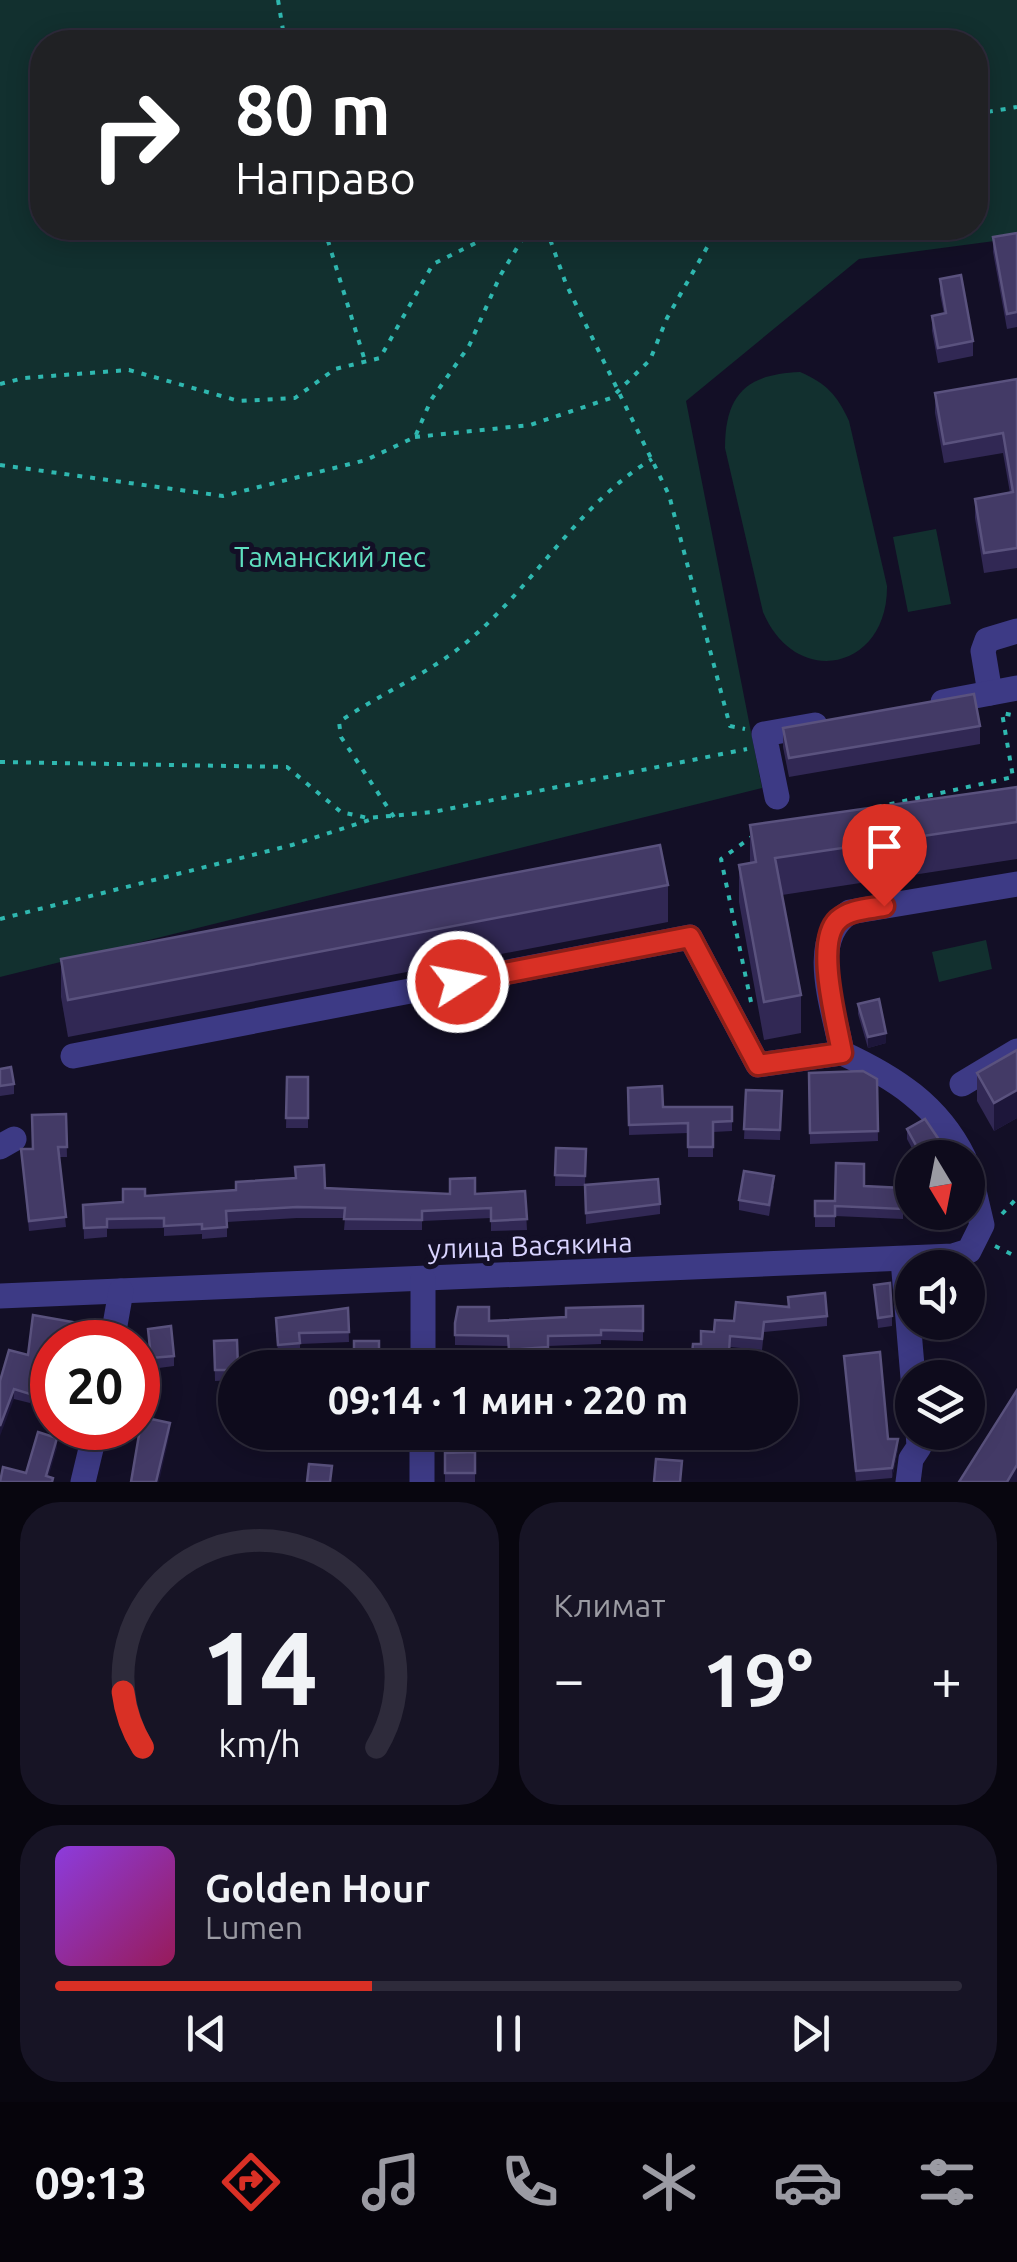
<!DOCTYPE html>
<html lang="ru">
<meta charset="utf-8">
<style>
body{margin:0;font-family:Ubuntu,sans-serif;background:#171425;color:#f1f3f6;height:100vh;display:flex;flex-direction:column;font-size:38px;white-space:nowrap}
*{box-sizing:border-box;margin:0}
p{font-size:32px;color:#9b9ba3}
.icon{flex:none;width:55px;height:55px;fill:none;stroke:currentColor;stroke-width:2;stroke-linecap:round;stroke-linejoin:round}
.map{position:relative;height:1482px;overflow:hidden}
.side{display:flex;flex-direction:column;gap:20px;padding:20px;background:#08060f;flex:1}
.side>*{flex:none}
.guide{position:absolute;left:30px;top:30px;width:958px;height:210px;border-radius:40px;box-shadow:0 5px 25px #0003,0 0 0 2px #2e2b3b;background:#202124;color:#fff;overflow:hidden}
.needle{width:65px;rotate:170deg}
.tools{position:absolute;left:895px;top:1140px;display:grid;gap:20px}
.tools a{display:grid;place-items:center;width:90px;height:90px;border-radius:50%;background:#0e0b1c;box-shadow:0 5px 25px #0003,0 0 0 2px #2e2b3b;font-size:50px}
.speed{position:absolute;left:30px;top:1320px;display:flex;gap:20px;font-size:50px;font-weight:700;text-align:center}
.speed>*{display:grid;place-content:center;width:130px;height:130px;border-radius:50%;background:#0e0b1c;box-shadow:0 5px 25px #0003,0 0 0 2px #2e2b3b;line-height:1}
.speed .limit{border:15px solid #d22;background:#fff;color:#111}
.pin{position:absolute;display:grid;place-items:center;width:85px;height:85px;color:#fff;margin:-102px -42px;border-radius:50% 50% 50% 0;rotate:-45deg;box-shadow:0 0 10px #0007}
.pin .icon{rotate:45deg}
.me{position:absolute;width:110px;margin:-55px;rotate:79deg;stroke-linejoin:round;filter:drop-shadow(0 0 8px #0008)}
.turn{display:flex;align-items:center;gap:35px;height:210px;padding:0 40px;font-size:45px}
.turn .icon{width:130px;height:130px;stroke-width:2.5}
.turn b{display:block;font-size:70px;line-height:85px}
.big{font-size:75px;font-weight:600;line-height:1.1}
.side .widget{flex:1;display:flex;flex-direction:column;justify-content:center;gap:15px;min-width:0;padding:0 35px;border-radius:40px;background:#171425}
.side .dial{align-items:center;gap:0}
.dial svg{height:260px;overflow:visible;fill:none;stroke:#2e2b3b;stroke-width:7;stroke-linecap:round;text-anchor:middle}
.dial text{fill:#f1f3f6;stroke:none}
.song{display:flex;align-items:center;gap:30px}
.cover{width:120px;height:120px;border-radius:15px;background:linear-gradient(135deg,hsl(270 70% 55%),hsl(330 70% 35%))}
.played{height:10px;border-radius:5px;background:linear-gradient(90deg,#d93025 35%,#2e2b3b 35%)}
.keys{display:flex;justify-content:space-around;direction:ltr}
.heat{display:flex;justify-content:space-between;align-items:center;font-size:55px;direction:ltr}
.side .tiles{flex:1;display:grid;gap:20px;grid-template-columns:1fr 1fr}
.widget:last-child{grid-column:span 2}
.trip{position:absolute;left:218px;top:1350px;width:580px;height:100px;border-radius:50px;background:#0e0b1c;box-shadow:0 5px 25px #0003,0 0 0 2px #2e2b3b;font-weight:600;line-height:100px;text-align:center}
.menu{display:flex;height:160px;justify-content:space-around;align-items:center;background:#06040b;color:#9b9ba3}
.menu .icon{width:70px;height:70px}
.menu .active{color:#d93025}
.menu b{font-size:45px;color:#f1f3f6}
.map>svg:first-child{display:block}
</style>
<div class="map">
<svg width="1017" height="1482" viewBox="0 0 1017 1482">
<rect width="100%" height="100%" fill="#130f26"/>
<g fill="#12302f" fill-rule="evenodd">
<path d="M 0,0 L 1017,0 L 1017,238 L 859,259 L 686,401 L 762,788 L 0,977 ZM 42,42 L 975,42 L 975,228 L 42,228 Z"/>
<path d="M 800,372 C 826,383 837,395 849,421 L 887,586 C 888,670 796,690 763,612 L 725,448 C 725,394 747,374 800,372 Z"/>
<polygon points="936,529 951,604 908,612 893,537"/>
<polygon points="986,940 992,969 939,982 932,952"/>
</g>
<g fill="none" stroke-linecap="round" stroke-linejoin="round">
<g stroke="#2fb8b0" stroke-width="4" stroke-dasharray="5 8" stroke-linecap="butt">
<polyline points="278,0 285,42"/>
<polyline points="975,114 1017,107"/>
<polyline points="324,228 365,361"/>
<polyline points="546,228 566,284 669,495 730,726 745,729"/>
<polyline points="0,384 24,378 129,370 239,401 295,398 335,369 380,358 433,264 506,228"/>
<polyline points="415,437 530,425 611,398 650,360 667,318 718,228"/>
<polyline points="0,465 223,496 366,460 415,437 431,400 469,346 500,276 529,228"/>
<polyline points="0,762 287,767 341,812 368,818 433,812 747,749"/>
<polyline points="877,807 1013,777 1002,713 1017,716"/>
<path d="M 394,817 L 341,737 L 339,722 C 381,693 429,674 468,641 C 535,585 578,504 652,459"/>
<polyline points="0,919 292,845 372,819"/>
<polyline points="751,1002 721,859 753,836"/>
<polyline points="1002,1214 1017,1198"/>
<polyline points="995,1246 1017,1257"/>
</g>
<g stroke="#3d3a85" stroke-width="25">
<polyline points="990,693 983,651 987,640 1017,631"/>
<polyline points="943,702 1017,688"/>
<polyline points="777,797 764,734 815,725"/>
<path d="M 842,1053 C 835,1011 806,939 850,912 L 1017,884"/>
<path d="M 842,1053 C 894,1077 938,1105 964,1158"/>
<polyline points="73,1056 690,937 758,1065 842,1053"/>
<polyline points="962,1084 1017,1051"/>
<polyline points="0,1147 14,1139"/>
<polyline points="903,1260 913,1378"/>
<polyline points="0,1296 953,1256 969,1251 982,1225 968,1165"/>
<polyline points="112,1342 121,1291"/>
<polyline points="423,1368 423,1279"/>
<polyline points="83,1482 96,1428"/>
<polyline points="422,1482 422,1432"/>
<polyline points="908,1482 911,1459 919,1447 918,1432"/>
</g>
</g>
<g fill="#312854">
<polygon points="1017,233 1017,327 1007,329 993,252 993,237"/>
<polygon points="940,279 973,341 973,356 938,363 932,331 932,316 944,314 940,294"/>
<polygon points="1017,379 1017,568 984,573 975,518 975,499 1010,493 1003,453 944,463 935,413 935,393"/>
<polygon points="980,726 980,744 789,777 783,747 783,728"/>
<polygon points="1017,787 1017,859 782,895 801,995 801,1033 764,1040 739,902 739,865 750,863 750,825"/>
<polygon points="668,885 668,922 68,1037 61,997 61,959"/>
<polygon points="858,1004 886,1043 868,1048 858,1014"/>
<polygon points="1017,1050 1017,1118 994,1131 977,1101 977,1073"/>
<polygon points="0,1069 14,1084 14,1094 0,1096"/>
<polygon points="809,1073 877,1079 878,1141 810,1144"/>
<polygon points="287,1077 308,1077 308,1128 286,1128"/>
<polygon points="628,1088 663,1107 732,1107 732,1131 713,1132 713,1157 688,1157 688,1133 629,1135"/>
<polygon points="746,1090 782,1091 780,1140 744,1139"/>
<polygon points="66,1114 67,1157 59,1157 66,1227 29,1231 21,1149 33,1149"/>
<polygon points="907,1129 950,1158 917,1158 907,1139"/>
<polygon points="556,1148 586,1149 585,1186 555,1186"/>
<polygon points="585,1185 660,1204 660,1214 586,1224"/>
<polygon points="774,1186 769,1216 739,1210 739,1200"/>
<polygon points="864,1186 903,1188 903,1219 835,1216 835,1227 815,1227 815,1201 835,1201"/>
<polygon points="325,1188 450,1194 525,1191 527,1230 491,1231 491,1218 422,1221 422,1230 344,1230 345,1218 297,1218 227,1222 227,1237 202,1239 202,1234 164,1236 164,1228 107,1229 107,1237 84,1239 83,1205 123,1202 145,1196 236,1190"/>
<polygon points="941,1212 965,1212 965,1222 942,1222"/>
<polygon points="874,1285 892,1316 892,1326 878,1328"/>
<polygon points="788,1297 827,1316 827,1326 764,1332 762,1350 730,1347 692,1354 714,1332 734,1321 788,1307"/>
<polygon points="643,1306 643,1341 601,1340 601,1344 548,1346 548,1357 509,1359 508,1346 455,1345 455,1323 566,1317"/>
<polygon points="348,1308 349,1342 300,1344 300,1353 278,1355 276,1318"/>
<polygon points="33,1315 95,1336 52,1342 52,1357 44,1355 30,1403 14,1399 0,1381 28,1355"/>
<polygon points="934,1322 965,1322 965,1330 936,1334"/>
<polygon points="148,1329 174,1356 174,1366 151,1369"/>
<polygon points="214,1341 235,1368 235,1380 215,1381"/>
<polygon points="844,1356 888,1439 898,1449 892,1478 856,1481"/>
<rect x="460" y="1432" width="32" height="10"/>
<polygon points="475,1452 475,1482 445,1482 445,1453"/>
</g>
<g fill="#1d163a">
<polygon points="886,1033 886,1043 868,1048 868,1037"/>
<polygon points="1017,1090 1017,1118 994,1131 994,1103"/>
<polygon points="44,1346 44,1355 30,1403 30,1394"/>
<polygon points="14,1389 14,1399 0,1436 0,1426"/>
<polygon points="170,1423 170,1433 159,1482 156,1482"/>
<polygon points="57,1438 57,1448 47,1482 46,1476"/>
<polygon points="898,1439 898,1449 892,1478 892,1468"/>
<polygon points="1017,1465 1017,1482 1007,1482"/>
</g>
<g fill="#433a66" stroke="#5a527e" stroke-width="2.5">
<polygon points="1017,233 1017,312 1007,314 993,237"/>
<polygon points="961,275 973,341 938,348 932,316 946,313 940,279"/>
<polygon points="1017,379 1017,548 984,553 975,499 1013,492 1003,433 944,444 935,393"/>
<polygon points="974,694 980,726 789,758 783,728"/>
<polygon points="1017,787 1017,822 775,858 801,995 764,1002 739,865 756,862 750,825"/>
<polygon points="660,845 668,885 68,1000 61,959"/>
<polygon points="879,999 886,1033 868,1037 858,1004"/>
<polygon points="1017,1050 1017,1090 994,1103 977,1073"/>
<polygon points="11,1067 14,1084 0,1086 0,1069"/>
<polygon points="863,1071 877,1079 878,1131 810,1133 809,1073"/>
<polygon points="287,1077 308,1077 308,1118 286,1118"/>
<polygon points="662,1086 663,1107 732,1107 732,1121 713,1122 713,1147 688,1147 688,1123 629,1125 628,1088"/>
<polygon points="746,1090 782,1091 780,1130 744,1129"/>
<polygon points="66,1114 67,1147 58,1147 66,1217 29,1221 21,1149 33,1149 32,1115"/>
<polygon points="925,1119 950,1156 947,1158 923,1158 907,1129"/>
<polygon points="556,1148 586,1149 585,1176 555,1175"/>
<polygon points="836,1163 864,1164 864,1186 903,1188 903,1209 835,1206 835,1216 815,1216 815,1201 835,1201"/>
<polygon points="324,1165 325,1188 450,1194 450,1179 475,1178 475,1194 525,1191 527,1219 491,1221 491,1208 422,1211 422,1220 344,1219 345,1208 297,1207 226,1211 227,1227 202,1229 202,1224 164,1226 164,1218 107,1219 107,1227 84,1228 83,1205 123,1202 123,1189 145,1189 145,1196 236,1190 236,1182 296,1178 295,1167"/>
<polygon points="744,1171 774,1176 769,1205 739,1200"/>
<polygon points="658,1179 660,1204 586,1213 585,1185"/>
<polygon points="890,1283 892,1316 878,1318 874,1285"/>
<polygon points="825,1293 827,1316 764,1322 762,1339 730,1336 728,1368 644,1368 645,1352 692,1354 693,1344 701,1344 701,1331 714,1332 715,1320 734,1321 736,1302 789,1307 788,1297"/>
<polygon points="643,1306 643,1331 601,1330 601,1335 548,1336 548,1347 509,1350 508,1336 455,1335 455,1323 458,1307 489,1307 489,1321 566,1317 566,1308"/>
<polygon points="348,1308 349,1332 299,1333 300,1343 278,1345 276,1318"/>
<polygon points="33,1315 95,1326 92,1342 52,1342 52,1347 44,1346 30,1394 14,1389 0,1426 0,1381 9,1350 28,1355"/>
<polygon points="171,1326 174,1356 151,1358 148,1329"/>
<polygon points="237,1340 238,1368 235,1368 235,1370 215,1370 214,1341"/>
<rect x="354" y="1341" width="25" height="27"/>
<polygon points="880,1352 888,1439 898,1439 892,1468 856,1471 844,1356"/>
<polygon points="1017,1390 1017,1465 1007,1482 959,1482"/>
<polygon points="142,1417 170,1423 156,1482 131,1482"/>
<polygon points="38,1432 57,1438 46,1476 53,1478 52,1482 0,1482 3,1467 26,1473"/>
<polygon points="475,1452 475,1473 445,1473 445,1453"/>
<polygon points="656,1459 682,1461 680,1482 654,1482"/>
<polygon points="309,1464 332,1466 330,1482 307,1482"/>
</g>
<g fill="none" stroke-linecap="round" stroke-linejoin="round">
<g stroke="#8d1f18" stroke-width="25">
<path id="route" d="M 458,982 L 690,937 L 758,1065 L 842,1053 C 837,1023 814,942 838,920 C 850,909 869,909 884,906"/>
</g>
<use href="#route" stroke="#d93025" stroke-width="18"/>
</g>
<g text-anchor="middle" dominant-baseline="central" stroke-width="10" stroke-linejoin="round" paint-order="stroke">
<g font-size="28" fill="#5fe0c0" stroke="#130f26">
<text x="330" y="556">Таманский лес</text>
</g>
<g font-size="28" fill="#d9d4ff" stroke="#130f26">
<text transform="translate(530 1245) rotate(-2)">улица Васякина</text>
</g>
</g>
</svg>
<div class="tools">
<a><svg class="needle" viewBox="-14 -14 28 28"><path d="M0-13l5 13h-10z" fill="#e53935"/><path d="M0 13l5-13h-10z" fill="#9b9ba3"/></svg></a>
<a><svg class="icon" aria-label="sound" viewBox="0 0 24 24"><path d="M4 9h4l5-4v14l-5-4H4zM17 9q2 3 0 6"/></svg></a>
<a><svg class="icon" aria-label="layers" viewBox="0 0 24 24"><path d="M12 4l9 5-9 5-9-5zM3 14l9 5 9-5"/></svg></a>
</div>
<div class="speed"><div class="limit">20</div></div>
<div class="pin" style="left:884px;top:906px;background:#d93025"><svg class="icon" aria-label="arrive" viewBox="0 0 24 24"><path d="M6 21V4h12l-3 4 3 4H6"/></svg></div>
<svg class="me" style="left:458px;top:982px" viewBox="-20 -20 40 40"><circle r="17" fill="#d93025" stroke="#fff" stroke-width="3"/><path d="M0-11L8 9 0 5-8 9z" fill="#fff"/></svg>
<div class="trip">09:14 · 1 мин · 220 m</div>
<div class="guide">
<div class="turn"><svg class="icon" aria-label="right" viewBox="0 0 24 24"><path d="M7 20v-9h11M14 6l5 5-5 5"/></svg><div><b>80 m</b>Направо</div></div>
</div>
</div>
<section class="side">
<div class="tiles">
<div class="widget dial"><svg viewBox="0 0 100 80">
<path d="M14 69A42 42 0 1 1 86 69"/>
<path d="M14 69A42 42 0 0 1 8 52" stroke="#d93025"/>
<text x="50" y="56" font-size="32" font-weight="700">14</text>
<text x="50" y="72" font-size="11">km/h</text>
</svg></div>
<div class="widget"><p>Климат</p>
<div class="heat"><a>−</a><b class="big">19°</b><a>+</a></div>
</div>
<div class="widget">
<div class="song"><i class="cover"></i><div><b>Golden Hour</b><p>Lumen</p></div></div>
<div class="played"></div>
<div class="keys"><svg class="icon" aria-label="previous" viewBox="0 0 24 24"><path d="M18 5L8 12l10 7zM5 5v14"/></svg><svg class="icon" aria-label="pause" viewBox="0 0 24 24"><path d="M8 5v14M16 5v14"/></svg><svg class="icon" aria-label="next" viewBox="0 0 24 24"><path d="M6 5l10 7-10 7zM19 5v14"/></svg></div>
</div>
</div>
</section>
<nav class="menu">
<b>09:13</b>
<svg class="icon active" aria-label="directions" viewBox="0 0 24 24"><path d="M12 3l9 9-9 9-9-9zM9 14v-3h6M13 9l2 2-2 2"/></svg>
<svg class="icon" aria-label="music" viewBox="0 0 24 24"><path d="M9 18V5l10-2v13"/><circle cx="6" cy="18" r="3"/><circle cx="16" cy="16" r="3"/></svg>
<svg class="icon" aria-label="phone" viewBox="0 0 24 24"><path d="M5 4h4l2 5-3 2q2 4 5 5l2-3 5 2v4C11 20 4 13 5 4z"/></svg>
<svg class="icon" aria-label="climate" viewBox="0 0 24 24"><path d="M12 3v18M4 7l16 10M4 17L20 7"/></svg>
<svg class="icon" aria-label="car" viewBox="0 0 24 24"><path d="M5 17H2v-5l4-1 3-4h7l3 4 3 1v5h-3M9 17h6M6 11h13"/><circle cx="7" cy="17" r="2"/><circle cx="17" cy="17" r="2"/></svg>
<svg class="icon" aria-label="filters" viewBox="0 0 24 24"><path d="M4 7h16M4 17h16"/><circle cx="9" cy="7" r="2"/><circle cx="15" cy="17" r="2"/></svg>
</nav>
